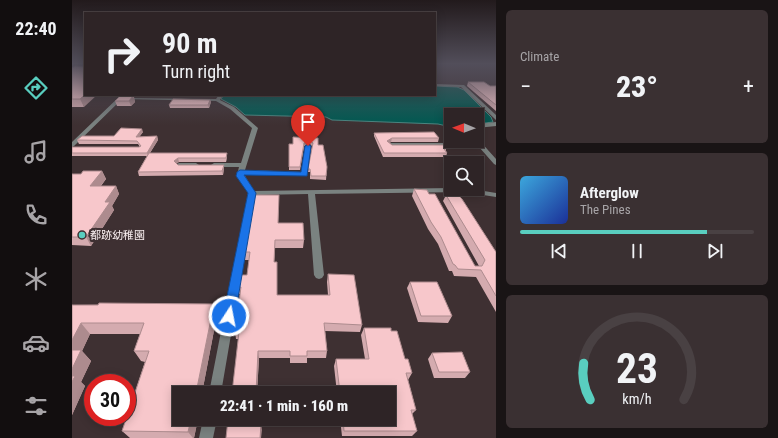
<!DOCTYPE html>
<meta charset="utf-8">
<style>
body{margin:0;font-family:"Roboto Condensed","Noto Sans JP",sans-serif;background:#3a3032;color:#f1f3f6;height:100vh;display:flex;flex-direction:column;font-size:15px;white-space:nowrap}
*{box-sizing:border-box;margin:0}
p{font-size:13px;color:#a7a4a7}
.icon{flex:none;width:22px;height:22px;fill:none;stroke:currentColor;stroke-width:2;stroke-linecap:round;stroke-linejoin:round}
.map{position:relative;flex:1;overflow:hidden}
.details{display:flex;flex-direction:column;gap:10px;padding:10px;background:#191415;width:282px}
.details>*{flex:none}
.hud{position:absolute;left:12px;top:12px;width:352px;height:84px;border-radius:0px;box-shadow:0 2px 10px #0003,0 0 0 1px #494143;background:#2e2426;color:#f1f3f6;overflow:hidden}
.needle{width:26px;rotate:271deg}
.controls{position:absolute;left:372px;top:108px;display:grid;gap:8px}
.controls a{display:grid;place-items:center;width:40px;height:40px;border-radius:0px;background:#2e2426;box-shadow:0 2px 10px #0003,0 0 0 1px #494143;font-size:20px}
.speed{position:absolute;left:12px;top:374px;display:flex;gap:8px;font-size:20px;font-weight:700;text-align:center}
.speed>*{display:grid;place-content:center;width:52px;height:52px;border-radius:50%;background:#2e2426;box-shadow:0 2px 10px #0003,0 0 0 1px #494143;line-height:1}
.speed .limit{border:6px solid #d22;background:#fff;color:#111}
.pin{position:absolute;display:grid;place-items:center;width:34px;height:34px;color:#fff;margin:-41px -17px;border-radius:50% 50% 50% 0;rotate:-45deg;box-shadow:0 0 4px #0007}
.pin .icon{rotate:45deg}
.me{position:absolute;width:44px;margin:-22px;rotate:11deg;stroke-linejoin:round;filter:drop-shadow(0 0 3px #0008)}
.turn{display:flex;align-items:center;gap:14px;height:84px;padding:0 12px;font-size:18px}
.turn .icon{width:52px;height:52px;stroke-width:2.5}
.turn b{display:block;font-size:28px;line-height:34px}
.big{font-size:30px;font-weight:800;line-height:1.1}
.details .tile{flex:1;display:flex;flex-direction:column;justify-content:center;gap:6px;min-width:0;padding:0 14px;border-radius:6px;background:#3a3032}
.details .dial{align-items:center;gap:0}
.dial svg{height:104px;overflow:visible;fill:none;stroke:#494143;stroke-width:7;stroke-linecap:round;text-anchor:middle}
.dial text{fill:#f1f3f6;stroke:none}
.song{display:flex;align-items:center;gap:12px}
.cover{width:48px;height:48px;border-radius:6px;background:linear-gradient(135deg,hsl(200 70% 55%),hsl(230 70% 35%))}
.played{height:4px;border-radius:2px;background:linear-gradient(90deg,#59cebf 80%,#494143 80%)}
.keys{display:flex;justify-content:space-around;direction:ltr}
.heat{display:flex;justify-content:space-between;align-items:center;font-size:22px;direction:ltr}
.trip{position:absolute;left:100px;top:386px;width:224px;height:40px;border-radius:0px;background:#2e2426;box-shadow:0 2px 10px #0003,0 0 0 1px #494143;font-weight:800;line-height:40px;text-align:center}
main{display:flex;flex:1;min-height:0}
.tabs{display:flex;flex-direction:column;width:72px;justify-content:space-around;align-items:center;background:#120e0f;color:#a7a4a7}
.tabs .icon{width:28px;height:28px}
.tabs .active{color:#59cebf}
.tabs b{font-size:18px;color:#f1f3f6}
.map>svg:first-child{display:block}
</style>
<main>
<nav class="tabs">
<b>22:40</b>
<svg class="icon active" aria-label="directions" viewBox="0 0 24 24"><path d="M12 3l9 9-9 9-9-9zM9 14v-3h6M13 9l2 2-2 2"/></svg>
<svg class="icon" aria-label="music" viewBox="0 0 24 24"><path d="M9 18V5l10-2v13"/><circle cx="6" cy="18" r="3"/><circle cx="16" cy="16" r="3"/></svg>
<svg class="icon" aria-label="phone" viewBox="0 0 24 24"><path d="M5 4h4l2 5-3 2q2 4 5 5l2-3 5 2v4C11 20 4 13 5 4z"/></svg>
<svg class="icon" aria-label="climate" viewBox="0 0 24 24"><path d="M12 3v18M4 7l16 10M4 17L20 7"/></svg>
<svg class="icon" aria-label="car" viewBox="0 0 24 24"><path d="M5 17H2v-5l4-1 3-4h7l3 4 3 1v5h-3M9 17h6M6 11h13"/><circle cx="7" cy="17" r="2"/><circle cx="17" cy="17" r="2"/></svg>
<svg class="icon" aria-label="filters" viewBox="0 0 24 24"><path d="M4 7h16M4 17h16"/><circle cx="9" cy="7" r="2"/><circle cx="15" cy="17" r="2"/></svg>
</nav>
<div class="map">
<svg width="424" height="438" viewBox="0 0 424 438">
<rect width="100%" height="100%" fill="#3e3032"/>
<polygon fill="#005951" stroke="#4b8681" points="363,86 385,87 392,90 419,117 421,122 405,124 405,115 379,115 379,127 366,124 260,120 254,117 173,115 164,107 149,99 152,95 363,95"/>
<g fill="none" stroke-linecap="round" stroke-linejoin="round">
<g fill="#7a8280" fill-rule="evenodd">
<polygon points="363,84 392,85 424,115 424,120 389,87 363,86"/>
<polygon points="49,95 53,95 52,98 144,99 147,95 151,95 148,100 162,107 186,128 173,170 229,172 233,146 236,144 238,145 239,146 234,175 172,174 182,191 379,188 400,189 424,193 424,197 392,192 243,194 252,275 250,278 247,279 244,278 242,275 236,194 183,195 149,393 137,393 176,193 165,175 167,167 142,167 139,165 142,163 169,163 180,128 158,109 144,101 50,99 2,146 0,147 0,142"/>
<polygon points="424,122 424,126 405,128 405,124"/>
<polygon points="405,139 407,140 424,159 424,165 422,164 407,147 319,147 316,145 319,143 404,143 402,141 405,141"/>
<polygon points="107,163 124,163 127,165 124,167 105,166 105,164"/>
<polygon points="131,419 145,419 141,438 127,438"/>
</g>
</g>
<g fill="#d4abaf">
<polygon points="0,68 12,107 0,107"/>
<polygon points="396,82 418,86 424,86 424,111 395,86"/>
<polygon points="54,95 142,95 141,97 62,97 63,102 59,106 45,106 43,101 54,96"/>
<polygon points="138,100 139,102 137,108 98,108 97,105"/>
<polygon points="71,132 67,137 85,136 86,140 78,153 155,157 154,162 107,162 104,163 106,165 152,165 152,168 151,175 67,176 66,172 75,156 0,156 0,147 68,147 66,144 7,144 5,140 42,136"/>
<polygon points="302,133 367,138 366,142 319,142 317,143 320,145 374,149 374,151 375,153 374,157 311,157 302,136"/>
<polygon points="246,138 246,145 255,167 254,180 238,179 238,172 236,172 240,146 237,143 232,146 228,170 217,170 217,144 221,144"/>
<polygon points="30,171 34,179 29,186 44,186 47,194 40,206 42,210 19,246 0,245 0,174 9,174"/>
<polygon points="342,189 357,194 403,266 407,266 371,201 374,195 424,252 424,312 404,277 382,276 380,271 377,271 366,244 356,229 340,196"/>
<polygon points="207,195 206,223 232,240 231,248 203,248 202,262 205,295 256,295 255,282 256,274 290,325 288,332 253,331 255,351 254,358 235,358 235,363 218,363 218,358 187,358 185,393 160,393 167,339 164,339 163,332 168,294 167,294 166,287 175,275 177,260 173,260 172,252"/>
<polygon points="338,282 380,316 376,323 346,322 335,288"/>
<polygon points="142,304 145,315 130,393 107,393 107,419 126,419 122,438 58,438 50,431 73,362 69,361 62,351 68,334 18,334 10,351 19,361 9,382 13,386 0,415 0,305"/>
<polygon points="292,328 319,331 340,373 336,380 344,410 340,414 345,431 340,436 270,436 268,419 317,419 317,393 265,393 262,366 264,359 293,359 289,335"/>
<polygon points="360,353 398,372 393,378 362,378 356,359"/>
</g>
<g fill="#ad8b8e">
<polygon points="13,95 25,95 12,107 8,99"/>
<polygon points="61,96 63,102 59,106 57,101"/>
<polygon points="138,100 139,102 137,108 136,105"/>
<polygon points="70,129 71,132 65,140 64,137"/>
<polygon points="85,136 86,140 76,156 75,153"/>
<polygon points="320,138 319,142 315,145 315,141"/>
<polygon points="237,140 237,143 232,146 228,170 232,143"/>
<polygon points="155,153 155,157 154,162 154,158"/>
<polygon points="106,158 107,162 103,165 102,161"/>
<polygon points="152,165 152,168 151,175 150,171"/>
<polygon points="30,171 34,179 22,194 18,186"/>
<polygon points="44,186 47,194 40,206 42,210 19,246 14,237 33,202"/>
<polygon points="142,304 145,315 130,393 124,393"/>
<polygon points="9,323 18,334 10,351 19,361 9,382 13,386 0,415 0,340"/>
<polygon points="186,351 187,358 185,393 184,393"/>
<polygon points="119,419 126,419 122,438 121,438 116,432"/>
<polygon points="183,419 184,419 184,430 183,425"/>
<polygon points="189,425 190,430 189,438 188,438"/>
</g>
<g fill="#f7c7cb" stroke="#ad8b8e">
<polygon points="3,66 13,67 13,95 8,99 0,99 0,68"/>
<polygon points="396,82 412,82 418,86 424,86 424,105"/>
<polygon points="48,96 61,96 57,101 43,101"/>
<polygon points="101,99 138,100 136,105 97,105"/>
<polygon points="49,128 70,129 64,137 85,136 75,153 0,153 0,147 67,147 69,146 65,141 5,140 10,136 42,136"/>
<polygon points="362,132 367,138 320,138 315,141 320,145 372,145 374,149 372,149 375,153 312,153 302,133"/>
<polygon points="221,137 246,138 246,145 251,145 255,167 254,176 239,176 238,169 236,169 241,143 237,140 232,143 228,167 217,167 217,144 221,144"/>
<polygon points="77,153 155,153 154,158 106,158 102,161 106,165 152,165 150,171 66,172"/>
<polygon points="11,171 30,171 18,186 44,186 33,202 38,202 14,237 0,237 0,174 9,174"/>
<polygon points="342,189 355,190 357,194 363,194 403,266 410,266 413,260 374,195 386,195 390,199 424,252 424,296 409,270 386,269 383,265 381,264 369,237 359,222"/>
<polygon points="183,195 207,195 206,223 231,223 232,240 203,240 202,262 205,262 205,295 258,295 256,274 282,275 290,325 252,323 255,351 235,351 235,356 218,356 218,351 186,351 184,393 160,393 167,332 163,332 169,287 166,287 168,275 175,275 178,252 172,252"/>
<polygon points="338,282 365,282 380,316 349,316"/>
<polygon points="27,303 142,304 124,393 107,393 107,419 119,419 116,432 50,431 77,351 62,351 72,323 9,323 0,340 0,305 26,305"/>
<polygon points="292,328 319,328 319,331 325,331 333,359 336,359 340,373 334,373 344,410 339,410 345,431 272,431 271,419 317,419 317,393 268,393 264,359 297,359"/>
<polygon points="0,350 9,350 0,369"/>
<polygon points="390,352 398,372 367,372 360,353"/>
<polygon points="0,376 3,376 0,382"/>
<polygon points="156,419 183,419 183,425 189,425 188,438 154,438"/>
</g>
<linearGradient id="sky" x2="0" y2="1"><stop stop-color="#221a1c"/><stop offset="0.51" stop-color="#524e5a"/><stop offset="1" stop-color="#524e5a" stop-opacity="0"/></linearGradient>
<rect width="424" height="125" fill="url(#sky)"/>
<polygon fill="#1a73e8" stroke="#114b97" points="236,144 239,146 235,176 172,175 184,193 163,316 162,320 157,321 153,320 151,316 176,193 164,176 165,172 168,170 229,172 233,146"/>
<circle fill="#59cebf" stroke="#3e3032" stroke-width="1.5" cx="10" cy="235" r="4"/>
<g text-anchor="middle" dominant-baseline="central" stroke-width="4" stroke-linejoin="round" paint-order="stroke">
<g font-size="11" fill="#f9eff0" stroke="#3e3032" text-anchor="start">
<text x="18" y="235">都跡幼稚園</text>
</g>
</g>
</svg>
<div class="controls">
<a><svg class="needle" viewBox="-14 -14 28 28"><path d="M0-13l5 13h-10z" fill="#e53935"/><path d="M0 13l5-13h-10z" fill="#a7a4a7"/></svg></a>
<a><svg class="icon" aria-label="search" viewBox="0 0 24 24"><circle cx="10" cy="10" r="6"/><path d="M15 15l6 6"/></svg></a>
</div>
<div class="speed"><div class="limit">30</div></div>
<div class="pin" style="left:236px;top:146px;background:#d93025"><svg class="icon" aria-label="arrive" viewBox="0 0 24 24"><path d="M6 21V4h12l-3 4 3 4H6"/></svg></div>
<svg class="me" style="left:157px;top:316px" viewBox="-20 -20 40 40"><circle r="17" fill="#1a73e8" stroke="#fff" stroke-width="3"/><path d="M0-11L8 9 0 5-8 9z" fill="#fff"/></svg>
<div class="trip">22:41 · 1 min · 160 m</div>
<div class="hud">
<div class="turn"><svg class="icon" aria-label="right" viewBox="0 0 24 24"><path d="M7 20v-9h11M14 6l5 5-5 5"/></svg><div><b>90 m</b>Turn right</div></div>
</div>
</div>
<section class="details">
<div class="tile"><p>Climate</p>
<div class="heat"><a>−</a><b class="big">23°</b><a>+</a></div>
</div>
<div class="tile">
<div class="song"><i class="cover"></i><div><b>Afterglow</b><p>The Pines</p></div></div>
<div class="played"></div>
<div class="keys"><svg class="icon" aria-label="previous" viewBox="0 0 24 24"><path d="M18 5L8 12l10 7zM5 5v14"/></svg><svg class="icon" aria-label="pause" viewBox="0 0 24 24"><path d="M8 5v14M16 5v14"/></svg><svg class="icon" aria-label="next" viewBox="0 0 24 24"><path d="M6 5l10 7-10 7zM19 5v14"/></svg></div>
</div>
<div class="tile dial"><svg viewBox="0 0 100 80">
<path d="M14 69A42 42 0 1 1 86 69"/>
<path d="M14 69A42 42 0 0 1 9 41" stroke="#59cebf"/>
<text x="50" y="56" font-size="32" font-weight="700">23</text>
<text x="50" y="72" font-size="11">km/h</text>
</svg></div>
</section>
</main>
